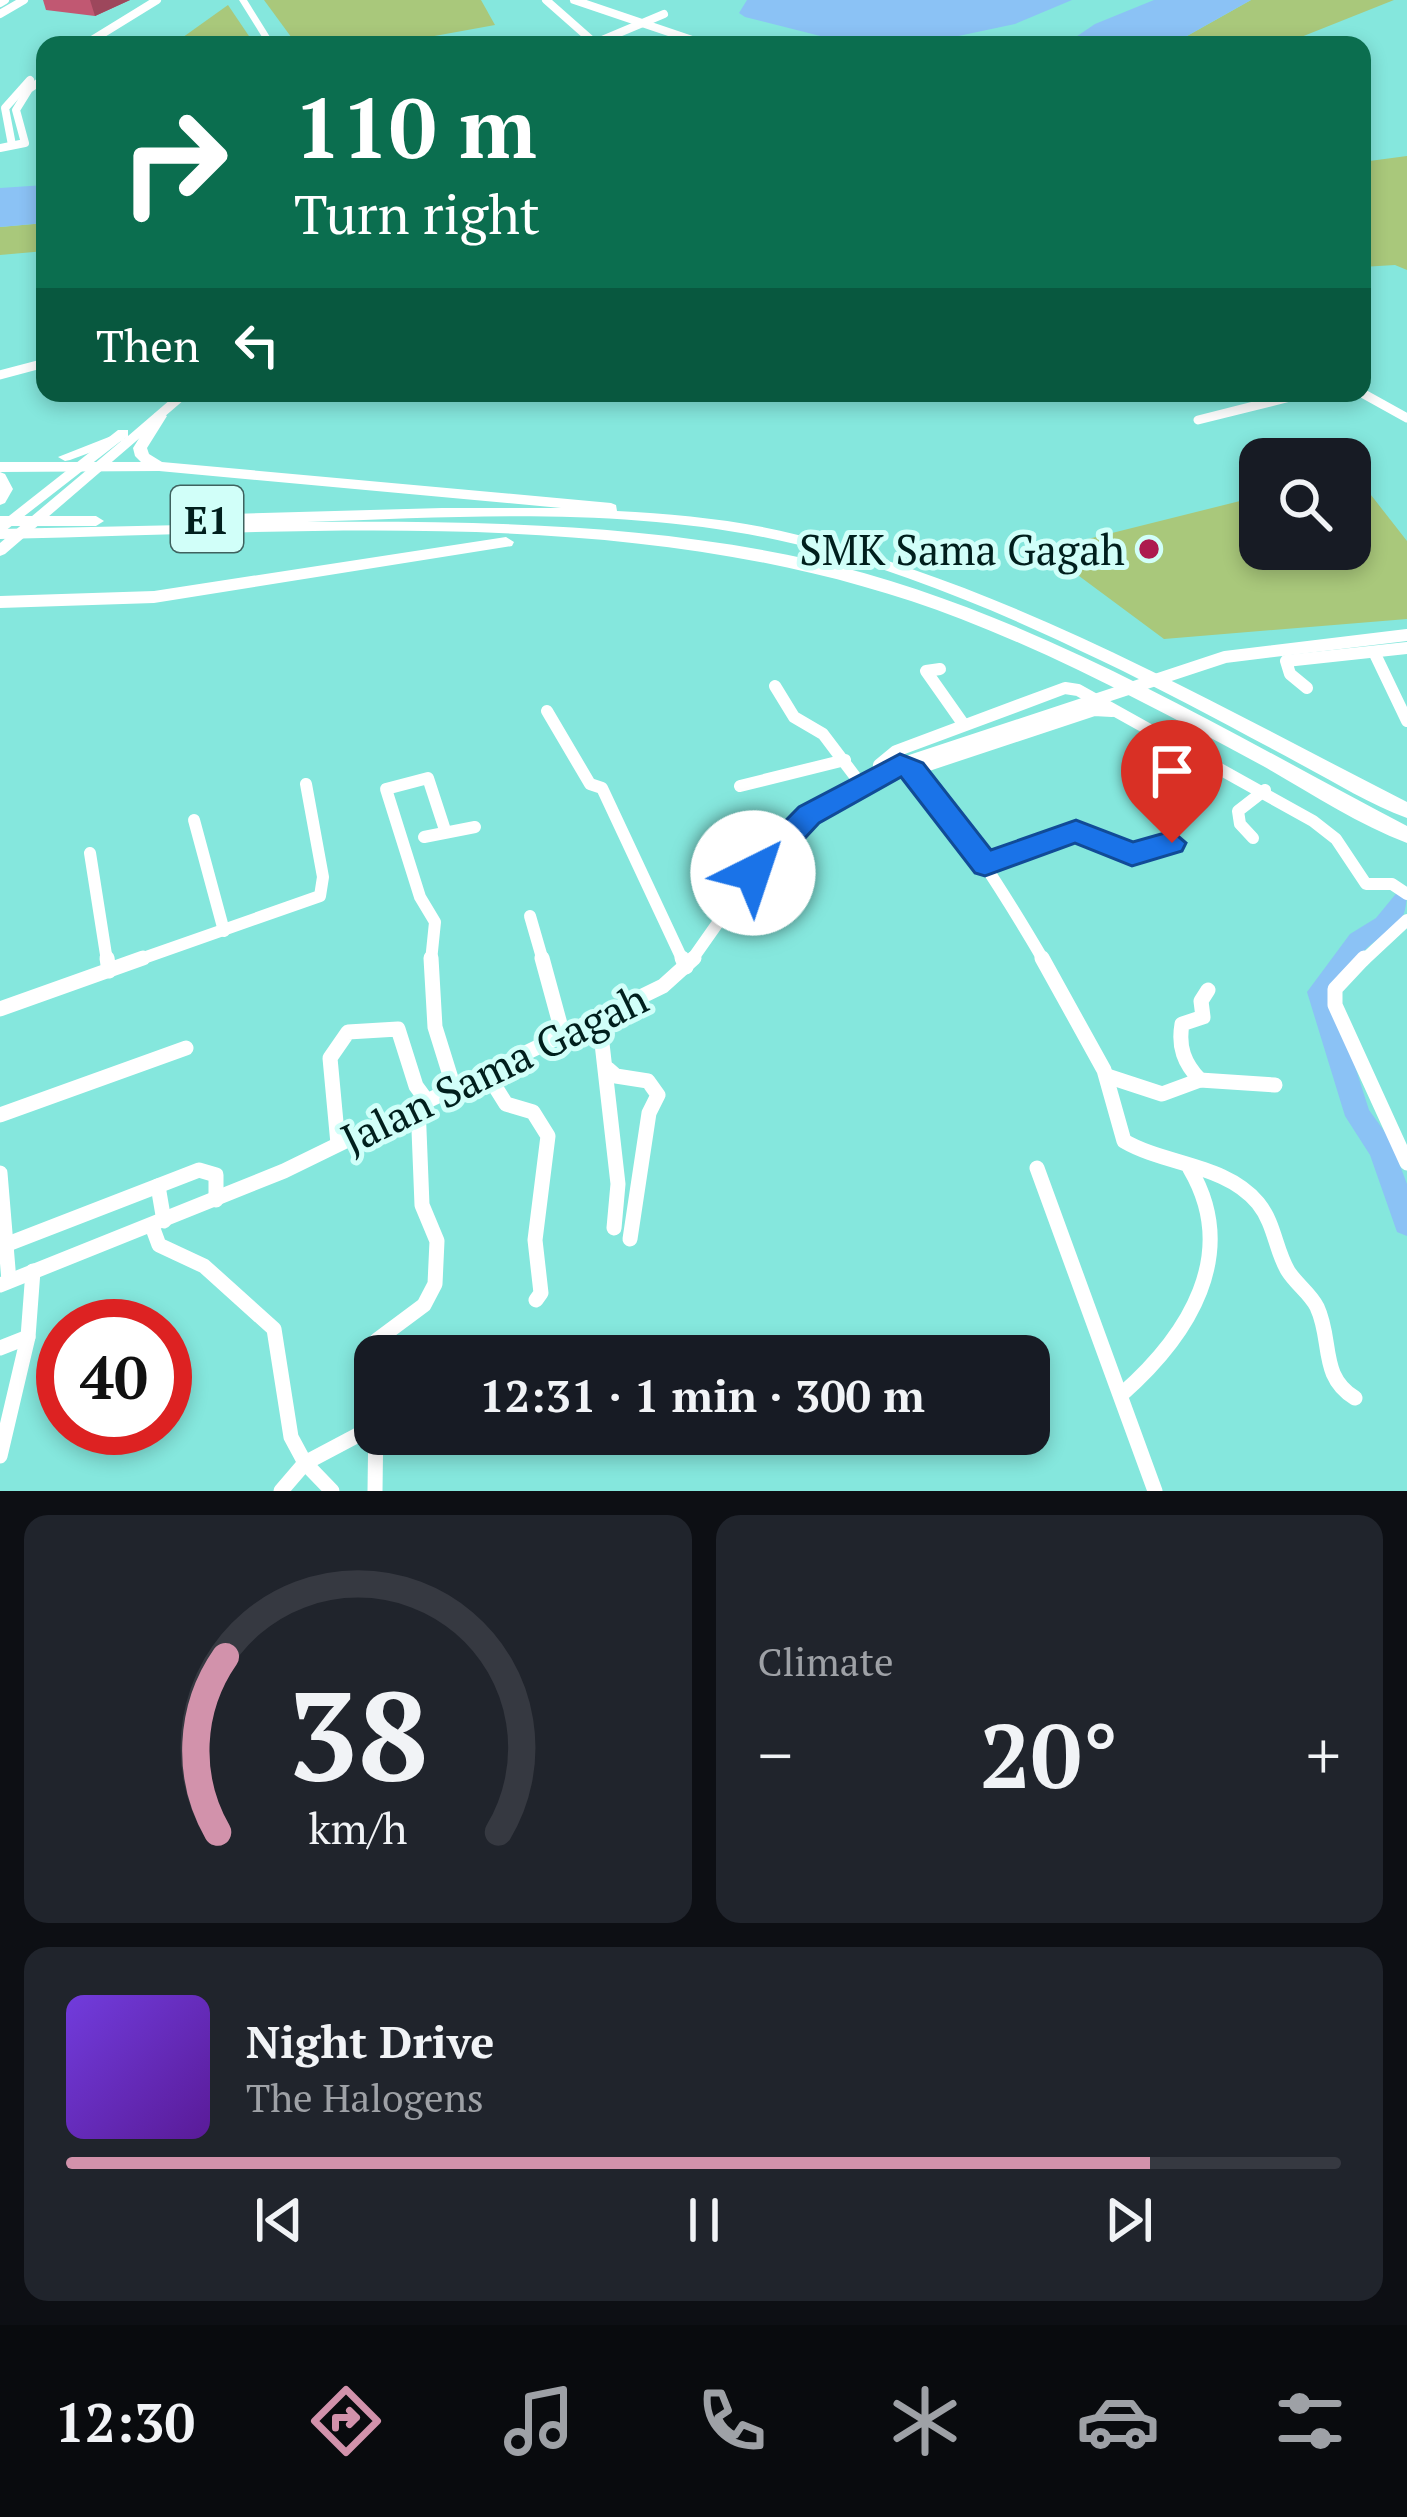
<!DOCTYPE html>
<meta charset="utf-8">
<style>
body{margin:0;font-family:"PT Serif",serif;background:#20242c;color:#f1f3f6;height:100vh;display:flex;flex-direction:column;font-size:45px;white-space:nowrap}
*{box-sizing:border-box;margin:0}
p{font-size:39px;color:#9ea1a6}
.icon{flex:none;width:66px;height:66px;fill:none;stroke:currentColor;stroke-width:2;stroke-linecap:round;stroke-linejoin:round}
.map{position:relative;height:1491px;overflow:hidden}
.details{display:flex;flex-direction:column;gap:24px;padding:24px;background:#0d0f14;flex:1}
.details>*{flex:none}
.hud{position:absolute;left:36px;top:36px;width:1335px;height:366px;border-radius:24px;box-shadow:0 6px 18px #0003;background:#0b6e4f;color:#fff;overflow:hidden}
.buttons{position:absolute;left:1239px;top:438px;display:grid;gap:24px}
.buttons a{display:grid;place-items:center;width:132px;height:132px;border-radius:24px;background:#171b24;box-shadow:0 6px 18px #0003;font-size:60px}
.speed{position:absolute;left:36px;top:1299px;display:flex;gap:24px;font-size:60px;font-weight:700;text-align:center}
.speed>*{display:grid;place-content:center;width:156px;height:156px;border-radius:50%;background:#171b24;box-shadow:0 6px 18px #0003;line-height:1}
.speed .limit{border:18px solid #d22;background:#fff;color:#111}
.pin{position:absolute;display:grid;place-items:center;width:102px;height:102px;color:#fff;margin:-123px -51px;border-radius:50% 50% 50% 0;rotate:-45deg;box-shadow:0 0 12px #0007}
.pin .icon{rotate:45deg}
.me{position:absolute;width:132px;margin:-66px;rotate:41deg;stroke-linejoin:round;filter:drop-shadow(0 0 9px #0008)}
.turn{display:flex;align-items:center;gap:42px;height:252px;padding:0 60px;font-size:54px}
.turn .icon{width:156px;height:156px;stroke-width:2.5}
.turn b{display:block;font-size:84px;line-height:102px}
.then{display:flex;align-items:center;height:114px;padding:0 60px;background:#0003;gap:24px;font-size:45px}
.big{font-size:90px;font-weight:600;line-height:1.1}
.details .card{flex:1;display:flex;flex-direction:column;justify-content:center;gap:18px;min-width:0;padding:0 42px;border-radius:24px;background:#20242c}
.details .dial{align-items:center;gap:0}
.dial svg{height:312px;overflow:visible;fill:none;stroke:#363941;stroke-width:7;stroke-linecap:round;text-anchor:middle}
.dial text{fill:#f1f3f6;stroke:none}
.song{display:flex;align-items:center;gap:36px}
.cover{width:144px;height:144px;border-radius:18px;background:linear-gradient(135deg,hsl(260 70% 55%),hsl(270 70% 35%))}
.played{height:12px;border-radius:6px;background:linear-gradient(90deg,#d292ab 85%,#363941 85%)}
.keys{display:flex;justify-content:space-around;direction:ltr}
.heat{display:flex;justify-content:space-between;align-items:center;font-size:66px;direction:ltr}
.details .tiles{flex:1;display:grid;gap:24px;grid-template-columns:1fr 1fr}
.card:last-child{grid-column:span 2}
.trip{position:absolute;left:354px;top:1335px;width:696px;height:120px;border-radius:24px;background:#171b24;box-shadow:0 6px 18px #0003;font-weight:600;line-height:120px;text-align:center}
.tab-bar{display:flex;height:192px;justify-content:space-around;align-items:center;background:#090b0e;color:#9ea1a6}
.tab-bar .icon{width:84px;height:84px}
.tab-bar .active{color:#d292ab}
.tab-bar b{font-size:54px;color:#f1f3f6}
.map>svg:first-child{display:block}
</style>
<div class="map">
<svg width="1407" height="1491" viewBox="0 0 1407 1491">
<rect width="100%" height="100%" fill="#85e7dd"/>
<g fill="#a9c87b">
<polygon points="264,0 481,0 495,25 385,45 297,45"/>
<polygon points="1251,0 1394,0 1281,45 1171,45"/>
<polygon points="228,5 255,45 172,45"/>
<polygon points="1407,156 1407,270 1395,265 1362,267 1362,162"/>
<polygon points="45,223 45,251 0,255 0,227"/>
<polygon points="1353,472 1407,541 1407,619 1164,639 1044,550 1260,496 1260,549 1350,549"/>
</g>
<g fill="#8bc2f5">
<polygon points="747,0 1072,0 1015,24 916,45 856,45 745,17 739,13"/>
<polygon points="1154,0 1251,0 1171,45 1064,45 1095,24"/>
<polygon points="45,185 45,223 0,227 0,188"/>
</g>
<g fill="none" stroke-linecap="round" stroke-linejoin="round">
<path fill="#8bc2f5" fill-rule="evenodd" d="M 1407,887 C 1407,929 1395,924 1368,947 C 1354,959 1343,979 1332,994 L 1369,1110 L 1390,1139 L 1407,1184 L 1407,1236 L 1397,1232 L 1370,1155 L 1345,1116 L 1307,992 L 1350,934 L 1376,918 L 1399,890 Z"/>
<g stroke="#fff" stroke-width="8">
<polyline points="546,0 597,45"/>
<polyline points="574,0 707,45"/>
<polyline points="0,3 5,0"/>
<polyline points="0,14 24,0"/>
<polyline points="595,43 664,14"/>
<polyline points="84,45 157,0"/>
<polyline points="12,145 5,108 30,80"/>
<polyline points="0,148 25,143 16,110 29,89 45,78"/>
</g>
<g stroke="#fff" stroke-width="9">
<polyline points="0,375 45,363"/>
<polyline points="1362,393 1407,418"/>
<polyline points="1198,420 1306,393"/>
</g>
<g stroke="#fff" stroke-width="12">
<polyline points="1374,652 1407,721"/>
<polyline points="940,669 926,671 964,725"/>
<polyline points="775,686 794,717 823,734 860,783"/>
<polyline points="1307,688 1290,674 1286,661 1407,648"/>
<polyline points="547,711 590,784 602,788 683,961"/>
<path d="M 900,764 C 937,781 1020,920 1044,961"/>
<polyline points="913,770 1094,710 1112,711"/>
<polyline points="878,775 879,765 896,751 1065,688 1078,690 1313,821 1336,839 1366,884 1392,884 1407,894"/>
<polyline points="740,786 845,760"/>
<polyline points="194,820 224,931"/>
<polyline points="424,837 475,827"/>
<polyline points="1253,838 1240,824 1238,811 1265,790"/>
<polyline points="90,853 107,961"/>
<polyline points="985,864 1076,831 1143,854 1172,843 1172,820"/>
<polyline points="530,916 543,961"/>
<polyline points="135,961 320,896 323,877 306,784"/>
<polyline points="431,961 435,922 420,897 386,789 428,778 445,830"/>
<polyline points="691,961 755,870 790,832 831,802 898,765 1225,657 1407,635"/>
<polyline points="1363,961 1407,920"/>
</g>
<g stroke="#fff" stroke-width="15">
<polyline points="107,958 109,971"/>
<polyline points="431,958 435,1027 454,1088"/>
<polyline points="542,958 563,1035"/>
<polyline points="682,958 686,967"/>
<path d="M 1042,958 L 1104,1070 L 1124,1141 C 1165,1165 1226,1164 1258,1203 C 1275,1224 1275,1249 1288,1271 C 1296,1284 1310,1293 1317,1307 C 1333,1341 1319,1376 1355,1398"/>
<polyline points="1364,958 1335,989 1335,1005 1407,1163"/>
<polyline points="0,1009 143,958"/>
<polyline points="599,1017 618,1184 614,1228"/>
<polyline points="608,1069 616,1076 648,1081 658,1095 649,1113 630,1239"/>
<polyline points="486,1072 506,1104 533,1112 548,1136 535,1240 541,1293 536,1300"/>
<polyline points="1107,1076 1162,1094 1200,1080 1275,1085"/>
<path d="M 1200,1080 C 1184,1063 1178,1047 1182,1024 L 1203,1017 L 1201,1001 L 1208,990"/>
<polyline points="0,1115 186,1048"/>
<polyline points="338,1144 330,1058 348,1032 398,1029 416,1086 427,1101"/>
<polyline points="1037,1168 1155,1491"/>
<polyline points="0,1173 9,1281"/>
<polyline points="158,1186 164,1221"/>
<polyline points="152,1226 159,1245 204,1266 274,1329 291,1437 305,1463 332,1491"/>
<polyline points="0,1247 199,1170 216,1175 216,1200"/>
<polyline points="0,1285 284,1171 663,986 694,958"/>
<polyline points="0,1348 28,1337"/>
<path d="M 1122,1394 C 1189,1335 1240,1254 1190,1169"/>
<polyline points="544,1434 553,1441"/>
<polyline points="0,1456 28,1337 33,1271"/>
<polyline points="281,1491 305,1463 373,1427"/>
<polyline points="375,1491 377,1340 424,1305 435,1284 437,1241 422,1205 418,1105"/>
</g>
<g fill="#fff" fill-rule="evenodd">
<polygon points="239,0 247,0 275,45 267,45"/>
<polygon points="178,393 192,393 5,554 0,556 0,543 126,437 0,535 0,523 118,430 128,430 128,436"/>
</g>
<g fill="#fff" fill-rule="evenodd">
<path d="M 160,412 L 167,416 L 147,448 L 149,454 L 162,462 L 611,503 L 616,505 L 617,511 C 677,514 739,520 798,535 C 1015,589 1209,701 1407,802 L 1407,818 C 1371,805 1336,783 1302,765 C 1235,729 1169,693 1100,660 C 1003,613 901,570 795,544 C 637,506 468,516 307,522 C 476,521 646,523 812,560 C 1025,608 1216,726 1407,826 L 1407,843 C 1357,824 1309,792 1263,766 C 1164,713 1065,659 961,619 C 655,501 321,533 0,539 L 0,529 L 229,524 L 223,519 L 231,514 L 442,508 L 561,508 L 159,471 L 0,472 L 0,462 L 141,462 L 135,456 L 133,448 L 155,413 Z"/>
<polygon points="119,433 124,434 124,440 70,460 65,461 58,457"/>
<polygon points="0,472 5,474 13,489 5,503 0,505"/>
<polygon points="0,516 96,516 104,521 96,526 0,526"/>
<polygon points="506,537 514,542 512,546 154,603 0,608 0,596 154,591"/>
</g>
</g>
<polygon fill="#c15872" points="43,0 130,0 95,16 46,10"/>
<polygon fill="#9d475c" points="90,0 130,0 95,16"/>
<polygon fill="#1a73e8" stroke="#114b97" stroke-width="3" points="900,754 923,763 991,850 1076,820 1133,842 1172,831 1186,843 1182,851 1132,866 1075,843 985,876 975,873 901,777 819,823 764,882 743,882 739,873 743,864 799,807"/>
<circle fill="#ad1b4f" stroke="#d1fff9" stroke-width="4.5" cx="1149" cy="549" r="12"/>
<g text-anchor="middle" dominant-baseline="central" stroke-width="10" stroke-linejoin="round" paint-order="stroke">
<rect fill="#d1fff9" stroke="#3f625f" stroke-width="3" x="171" y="486" width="72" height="66" rx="9"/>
<g font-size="39" font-weight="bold" fill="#001f1d">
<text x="207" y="519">E1</text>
</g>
<g font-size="42" fill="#001f1d" stroke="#d1fff9" text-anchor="end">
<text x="1125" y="549">SMK Sama Gagah</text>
</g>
<g font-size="42" fill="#001f1d" stroke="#d1fff9">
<text transform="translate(494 1068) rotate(-26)">Jalan Sama Gagah</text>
</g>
</g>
</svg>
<div class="buttons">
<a><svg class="icon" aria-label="search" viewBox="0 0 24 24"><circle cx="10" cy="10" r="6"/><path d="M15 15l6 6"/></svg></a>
</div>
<div class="speed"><div class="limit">40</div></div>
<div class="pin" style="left:1172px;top:843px;background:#d93025"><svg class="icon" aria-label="arrive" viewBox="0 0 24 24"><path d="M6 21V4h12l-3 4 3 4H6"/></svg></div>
<svg class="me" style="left:753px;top:873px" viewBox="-20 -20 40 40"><circle r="19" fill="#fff"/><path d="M0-13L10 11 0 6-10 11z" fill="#1a73e8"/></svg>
<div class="trip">12:31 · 1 min · 300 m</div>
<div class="hud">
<div class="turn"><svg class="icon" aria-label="right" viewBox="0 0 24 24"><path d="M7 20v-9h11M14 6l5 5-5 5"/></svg><div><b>110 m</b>Turn right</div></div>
<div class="then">Then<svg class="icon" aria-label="left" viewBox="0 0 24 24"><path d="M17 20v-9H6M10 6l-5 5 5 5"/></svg></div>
</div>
</div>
<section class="details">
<div class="tiles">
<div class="card dial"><svg viewBox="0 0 100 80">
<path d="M14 69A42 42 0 1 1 86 69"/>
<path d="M14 69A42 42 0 0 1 16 24" stroke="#d292ab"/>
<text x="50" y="56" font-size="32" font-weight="700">38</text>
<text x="50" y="72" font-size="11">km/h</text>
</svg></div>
<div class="card"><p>Climate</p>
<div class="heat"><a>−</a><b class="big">20°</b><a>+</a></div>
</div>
<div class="card">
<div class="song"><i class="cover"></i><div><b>Night Drive</b><p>The Halogens</p></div></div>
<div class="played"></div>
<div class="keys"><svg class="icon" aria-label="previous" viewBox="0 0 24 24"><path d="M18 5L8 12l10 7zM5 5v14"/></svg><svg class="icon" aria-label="pause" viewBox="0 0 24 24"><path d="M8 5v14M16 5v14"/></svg><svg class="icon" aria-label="next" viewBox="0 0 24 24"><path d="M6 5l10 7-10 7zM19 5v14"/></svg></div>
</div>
</div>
</section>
<nav class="tab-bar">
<b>12:30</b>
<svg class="icon active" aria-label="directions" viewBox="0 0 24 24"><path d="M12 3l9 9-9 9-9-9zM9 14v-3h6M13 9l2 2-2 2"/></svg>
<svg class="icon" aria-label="music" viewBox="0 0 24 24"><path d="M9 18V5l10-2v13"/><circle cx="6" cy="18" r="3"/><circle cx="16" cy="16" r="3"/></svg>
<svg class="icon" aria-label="phone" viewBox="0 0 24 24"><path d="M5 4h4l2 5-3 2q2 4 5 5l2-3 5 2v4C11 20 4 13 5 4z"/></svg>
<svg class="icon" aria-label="climate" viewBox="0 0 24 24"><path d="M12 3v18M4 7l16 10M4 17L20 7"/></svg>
<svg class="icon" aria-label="car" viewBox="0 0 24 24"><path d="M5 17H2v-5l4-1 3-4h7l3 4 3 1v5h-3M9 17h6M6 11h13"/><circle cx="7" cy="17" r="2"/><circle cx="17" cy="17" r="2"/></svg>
<svg class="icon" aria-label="filters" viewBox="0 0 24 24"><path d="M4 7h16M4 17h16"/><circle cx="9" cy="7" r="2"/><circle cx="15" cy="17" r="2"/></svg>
</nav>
